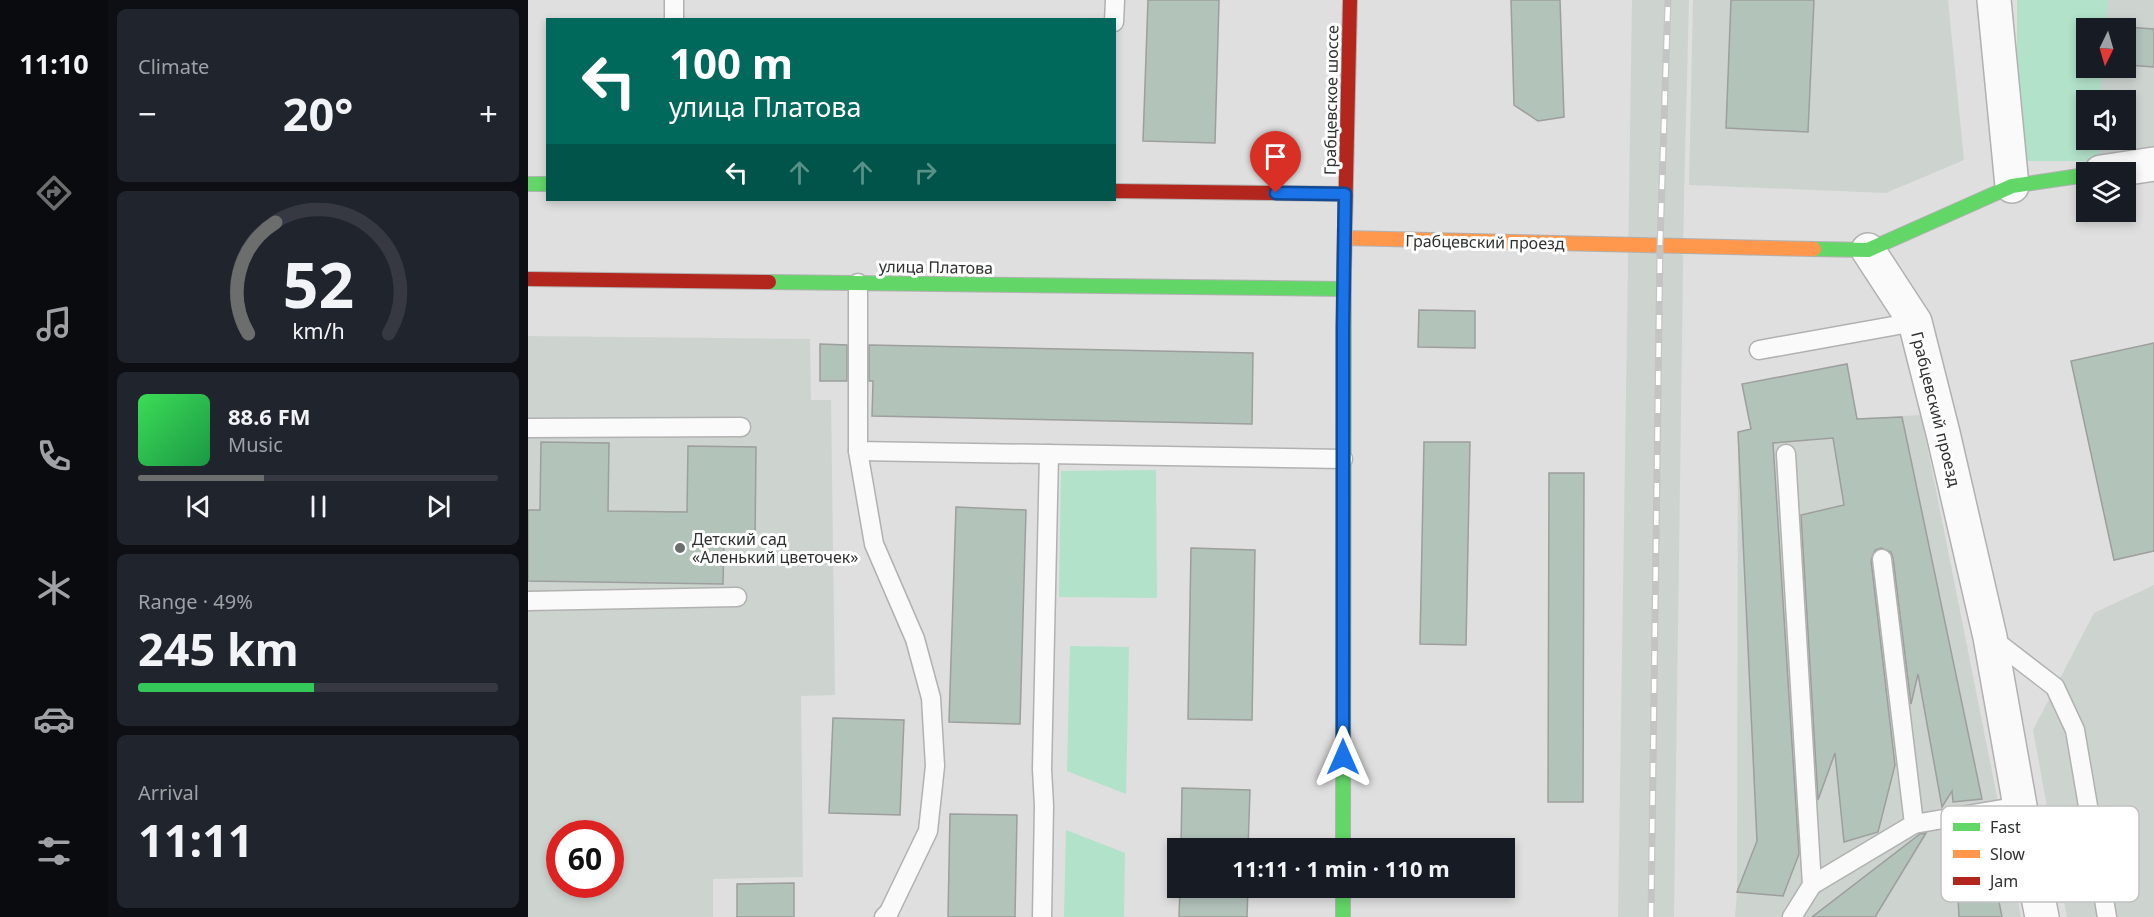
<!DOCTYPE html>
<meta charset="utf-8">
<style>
body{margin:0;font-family:"Noto Sans",sans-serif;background:#20242c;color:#f1f3f6;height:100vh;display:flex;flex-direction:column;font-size:22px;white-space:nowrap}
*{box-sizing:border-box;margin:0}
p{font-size:20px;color:#9ea1a6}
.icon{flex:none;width:33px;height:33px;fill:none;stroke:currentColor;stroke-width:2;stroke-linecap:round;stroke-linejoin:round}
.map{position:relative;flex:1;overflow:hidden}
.sheet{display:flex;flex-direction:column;gap:9px;padding:9px;background:#0d0f14;width:420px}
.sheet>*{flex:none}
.hud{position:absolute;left:18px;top:18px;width:570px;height:183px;border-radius:0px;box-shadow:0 3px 9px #0003;background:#00695c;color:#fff;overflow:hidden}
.needle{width:39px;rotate:185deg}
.fabs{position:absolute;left:1548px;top:18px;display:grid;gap:12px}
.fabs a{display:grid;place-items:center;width:60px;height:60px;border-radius:0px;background:#171b24;box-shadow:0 3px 9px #0003;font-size:30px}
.speed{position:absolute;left:18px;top:820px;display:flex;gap:12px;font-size:30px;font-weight:700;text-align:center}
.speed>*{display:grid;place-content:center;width:78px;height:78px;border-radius:50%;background:#171b24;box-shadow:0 3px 9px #0003;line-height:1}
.speed .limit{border:9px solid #d22;background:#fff;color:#111}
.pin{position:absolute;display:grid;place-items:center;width:51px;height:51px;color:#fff;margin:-62px -26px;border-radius:50% 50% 50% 0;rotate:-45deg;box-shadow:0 0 6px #0007}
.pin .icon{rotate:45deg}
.me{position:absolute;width:66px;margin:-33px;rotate:0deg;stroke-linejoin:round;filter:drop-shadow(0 0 4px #0008)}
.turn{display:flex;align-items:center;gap:21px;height:126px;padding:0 24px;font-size:27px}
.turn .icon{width:78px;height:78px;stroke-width:2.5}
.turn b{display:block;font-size:42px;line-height:51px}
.lanes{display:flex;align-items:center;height:57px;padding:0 24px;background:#0003;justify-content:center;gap:30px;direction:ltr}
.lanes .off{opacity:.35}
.big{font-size:45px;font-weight:700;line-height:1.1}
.sheet .tile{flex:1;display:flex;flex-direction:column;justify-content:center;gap:9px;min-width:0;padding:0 21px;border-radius:9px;background:#20242c}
.sheet .dial{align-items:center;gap:0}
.dial svg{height:156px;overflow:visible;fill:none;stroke:#363941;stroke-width:7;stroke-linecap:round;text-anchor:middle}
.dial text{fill:#f1f3f6;stroke:none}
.song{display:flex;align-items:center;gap:18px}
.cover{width:72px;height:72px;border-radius:9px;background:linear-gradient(135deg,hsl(130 70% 55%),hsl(140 70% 35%))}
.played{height:6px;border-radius:3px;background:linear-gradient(90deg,#6c6e6d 35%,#363941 35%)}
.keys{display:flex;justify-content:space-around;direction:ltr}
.heat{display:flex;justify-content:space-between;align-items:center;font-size:33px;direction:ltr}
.charge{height:9px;border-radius:4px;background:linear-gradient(90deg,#34c759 49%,#363941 0)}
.trip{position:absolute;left:639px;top:838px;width:348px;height:60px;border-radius:0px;background:#171b24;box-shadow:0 3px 9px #0003;font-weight:700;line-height:60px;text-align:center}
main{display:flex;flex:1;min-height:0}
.tabs{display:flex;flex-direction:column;width:108px;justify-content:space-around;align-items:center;background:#090b0e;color:#9ea1a6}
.tabs .icon{width:42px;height:42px}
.tabs .on{color:#6c6e6d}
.tabs b{font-size:27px;color:#f1f3f6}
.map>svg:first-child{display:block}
</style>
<main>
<nav class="tabs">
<b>11:10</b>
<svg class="icon on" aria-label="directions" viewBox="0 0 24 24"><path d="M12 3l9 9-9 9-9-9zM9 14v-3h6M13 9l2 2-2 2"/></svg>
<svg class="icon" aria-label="music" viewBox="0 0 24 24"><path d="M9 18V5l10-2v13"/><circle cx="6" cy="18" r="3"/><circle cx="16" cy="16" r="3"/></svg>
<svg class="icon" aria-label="phone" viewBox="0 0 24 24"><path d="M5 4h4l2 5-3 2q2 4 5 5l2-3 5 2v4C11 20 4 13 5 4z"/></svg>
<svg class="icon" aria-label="climate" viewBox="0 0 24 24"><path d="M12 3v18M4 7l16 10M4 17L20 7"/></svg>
<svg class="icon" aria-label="car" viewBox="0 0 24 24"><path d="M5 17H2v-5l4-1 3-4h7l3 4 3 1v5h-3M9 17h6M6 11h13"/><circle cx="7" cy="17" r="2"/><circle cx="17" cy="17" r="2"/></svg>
<svg class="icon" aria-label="filters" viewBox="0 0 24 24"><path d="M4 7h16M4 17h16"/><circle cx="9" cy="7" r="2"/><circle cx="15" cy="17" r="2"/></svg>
</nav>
<section class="sheet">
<div class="tile"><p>Climate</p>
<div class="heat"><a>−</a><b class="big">20°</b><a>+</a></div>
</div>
<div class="tile dial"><svg viewBox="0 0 100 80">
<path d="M14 69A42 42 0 1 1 86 69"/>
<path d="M14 69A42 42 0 0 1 28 12" stroke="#6c6e6d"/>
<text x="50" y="56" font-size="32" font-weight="700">52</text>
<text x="50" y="72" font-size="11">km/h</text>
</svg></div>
<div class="tile">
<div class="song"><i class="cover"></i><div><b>88.6 FM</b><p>Music</p></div></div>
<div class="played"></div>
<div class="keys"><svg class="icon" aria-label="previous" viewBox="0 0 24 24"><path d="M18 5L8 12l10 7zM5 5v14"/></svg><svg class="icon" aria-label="pause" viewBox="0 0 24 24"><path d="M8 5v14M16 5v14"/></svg><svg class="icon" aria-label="next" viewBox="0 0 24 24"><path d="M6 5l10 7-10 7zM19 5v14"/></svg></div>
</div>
<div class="tile"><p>Range · 49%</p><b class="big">245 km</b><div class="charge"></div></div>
<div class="tile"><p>Arrival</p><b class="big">11:11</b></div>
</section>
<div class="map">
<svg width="1626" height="917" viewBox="0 0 1626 917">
<rect width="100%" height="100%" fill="#dedfde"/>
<g fill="#cdd4d0" fill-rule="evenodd">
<polygon points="1104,0 1161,0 1156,197 1146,917 1090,917"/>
<polygon points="1165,0 1420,0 1436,160 1358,193 1161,185"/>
<path d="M 1489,0 L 1626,0 L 1626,151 L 1570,161 L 1499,161 L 1489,53 ZM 1558,28 L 1598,28 L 1598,68 L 1558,68 ZM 1558,100 L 1598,100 L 1598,140 L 1558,140 Z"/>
<path d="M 0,336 L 282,339 L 283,400 L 303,400 L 307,695 L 273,696 L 275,877 L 185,879 L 185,917 L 0,917 ZM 32,834 L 82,834 L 82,885 L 32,885 Z"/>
<polygon points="1393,415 1493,917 1207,917 1209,892 1210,432 1260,422"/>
<polygon points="1626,585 1626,917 1539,917 1505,730 1566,613"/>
</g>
<g fill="#b3e2ca">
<polygon points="1489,0 1580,0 1577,28 1558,28 1558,68 1574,68 1573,100 1558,100 1558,140 1571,140 1570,161 1499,161 1489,53"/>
<polygon points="628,470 629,598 531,597 533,471"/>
<polygon points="542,646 601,647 598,794 539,771"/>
<polygon points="538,830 597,853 596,917 536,917"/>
</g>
<g fill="#b2c3ba" stroke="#9d9e9d" stroke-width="1.5">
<polygon points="620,0 691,0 687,143 615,141"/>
<polygon points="983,0 1032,0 1036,117 1010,121 986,105"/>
<polygon points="1203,0 1286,0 1280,132 1198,128"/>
<polygon points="1598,27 1626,29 1626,67 1598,65"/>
<polygon points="891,310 947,311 947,348 890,347"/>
<polygon points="1626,343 1626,551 1586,560 1543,361"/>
<polygon points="292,344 319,345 319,381 292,381"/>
<polygon points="341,345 725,353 724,424 344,416 345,381 341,381"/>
<polygon points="1319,364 1329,419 1374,417 1454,799 1425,802 1424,791 1414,807 1390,674 1383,704 1365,558 1363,552 1353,548 1347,550 1343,560 1367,765 1350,832 1316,842 1307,753 1290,800 1273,515 1316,505 1305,438 1245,443 1271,854 1255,896 1209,892 1229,841 1210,432 1223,429 1214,384"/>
<polygon points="13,442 81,443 80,511 159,512 160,446 228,447 227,540 196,540 195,584 0,581 0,510 12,510"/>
<polygon points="896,442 942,442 938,645 892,644"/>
<polygon points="1021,473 1056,473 1055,802 1020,802"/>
<polygon points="428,507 498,510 492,724 421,722"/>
<polygon points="663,548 727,550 724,720 660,719"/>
<polygon points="305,718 376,720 372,815 301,813"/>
<polygon points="654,788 722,790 720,849 653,849"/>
<polygon points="422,814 489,815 487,917 420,917"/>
<polygon points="1398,833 1347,917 1284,917 1392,834"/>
<polygon points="1461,850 1474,917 1431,917 1428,858"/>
<polygon points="266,883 266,917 209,917 209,884"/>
<polygon points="652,888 720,888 719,917 651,917"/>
</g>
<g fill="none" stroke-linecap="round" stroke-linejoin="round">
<g stroke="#b0b1b0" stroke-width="21">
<g id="lane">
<polyline points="146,20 146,0"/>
<polyline points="586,22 587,0"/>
<polyline points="330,283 330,451 815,459"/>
<polyline points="1231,350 1387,322"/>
<polyline points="0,428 213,427"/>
<polyline points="330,451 346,544 387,639 403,698 407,766 400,831 361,912 356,917"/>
<polyline points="1258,454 1284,885 1264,917"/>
<polyline points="0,601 209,597"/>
<polyline points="1462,637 1527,687 1547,730 1579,917"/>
<polyline points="1386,824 1492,806"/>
<polyline points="1284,885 1386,824 1354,559"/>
<polyline points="514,917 516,806 514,769 521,454"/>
</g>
</g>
<g stroke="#b0b1b0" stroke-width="36">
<g id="street">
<polyline points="1466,0 1484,186"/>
<polyline points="1573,172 1626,164"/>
<polyline points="1340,250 1387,322 1415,433 1462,637 1492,806 1514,917"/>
</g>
</g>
<g stroke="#b0b1b0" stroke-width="16">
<g id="fast">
<polyline points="0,184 20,184"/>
<polyline points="1286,249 1340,250 1484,186 1558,175"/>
<polyline points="241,282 816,289"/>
<polyline points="815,849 816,270"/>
<polyline points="815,888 815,917"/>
</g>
</g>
<g stroke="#b0b1b0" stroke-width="16">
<polyline id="slow" points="817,238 1286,249"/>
</g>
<g stroke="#b0b1b0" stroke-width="16">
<g id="jam">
<polyline points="586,191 817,194"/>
<polyline points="816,270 822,0"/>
<polyline points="0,279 241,282"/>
</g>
</g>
<use href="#lane" stroke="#fafafa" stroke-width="18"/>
<use href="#street" stroke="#fafafa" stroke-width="33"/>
<use href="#fast" stroke="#63d668" stroke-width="14"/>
<use href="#slow" stroke="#ff974d" stroke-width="14"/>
<use href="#jam" stroke="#b3261e" stroke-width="14"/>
<g stroke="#c3c4c3" stroke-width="7">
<polyline id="rail" points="1123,917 1132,245 1140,0"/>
</g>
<use href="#rail" stroke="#fff" stroke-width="4.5" stroke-dasharray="14" stroke-linecap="butt"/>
</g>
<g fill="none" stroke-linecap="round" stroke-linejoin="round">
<g stroke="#114b97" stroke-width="15">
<polyline id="route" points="748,193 817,194 815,327 815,757"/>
</g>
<use href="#route" stroke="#1a73e8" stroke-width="10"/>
</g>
<circle fill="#6c6e6d" stroke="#fff" stroke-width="2" cx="152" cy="548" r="6"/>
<g text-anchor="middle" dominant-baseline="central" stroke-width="6" stroke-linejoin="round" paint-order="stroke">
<g font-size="16" fill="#2f3130" stroke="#fff">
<text transform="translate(803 100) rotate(-89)">Грабцевское шоссе</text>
<text transform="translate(957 242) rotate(1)">Грабцевский проезд</text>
<text transform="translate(408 267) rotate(1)">улица Платова</text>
<text transform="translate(1408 409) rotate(76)">Грабцевский проезд</text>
</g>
<g font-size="16" fill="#2f3130" stroke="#fff" text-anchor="start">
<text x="164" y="539">Детский сад<tspan x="164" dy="18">«Аленький цветочек»</tspan></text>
</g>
</g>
<rect x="1413" y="806" width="198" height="96" rx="9" fill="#fff" stroke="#c1c1c1" stroke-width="1.5"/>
<rect x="1425" y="823" width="27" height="8" fill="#63d668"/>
<rect x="1425" y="850" width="27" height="8" fill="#ff974d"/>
<rect x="1425" y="877" width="27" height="8" fill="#b3261e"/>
<g font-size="16" fill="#2f3130">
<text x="1462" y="833">Fast</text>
<text x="1462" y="860">Slow</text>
<text x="1462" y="887">Jam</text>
</g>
</svg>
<div class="fabs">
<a><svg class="needle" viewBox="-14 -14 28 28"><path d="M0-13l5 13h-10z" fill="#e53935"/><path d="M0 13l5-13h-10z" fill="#9ea1a6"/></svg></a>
<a><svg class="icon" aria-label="sound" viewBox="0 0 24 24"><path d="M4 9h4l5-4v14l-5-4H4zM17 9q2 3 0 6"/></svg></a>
<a><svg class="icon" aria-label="layers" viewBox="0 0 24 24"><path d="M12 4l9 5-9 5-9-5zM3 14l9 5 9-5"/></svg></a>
</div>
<div class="speed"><div class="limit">60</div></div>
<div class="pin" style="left:748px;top:193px;background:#d93025"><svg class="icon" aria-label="arrive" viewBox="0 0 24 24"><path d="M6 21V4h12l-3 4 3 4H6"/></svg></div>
<svg class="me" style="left:815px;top:757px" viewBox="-20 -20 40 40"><path d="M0-17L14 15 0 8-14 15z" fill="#1a73e8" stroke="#fff" stroke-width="4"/></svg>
<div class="trip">11:11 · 1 min · 110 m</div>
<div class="hud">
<div class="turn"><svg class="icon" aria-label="left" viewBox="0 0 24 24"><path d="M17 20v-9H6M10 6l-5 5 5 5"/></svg><div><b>100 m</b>улица Платова</div></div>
<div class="lanes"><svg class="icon" aria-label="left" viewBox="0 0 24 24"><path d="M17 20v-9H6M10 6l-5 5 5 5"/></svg><svg class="icon off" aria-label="ahead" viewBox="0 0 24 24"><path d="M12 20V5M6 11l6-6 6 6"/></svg><svg class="icon off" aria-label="ahead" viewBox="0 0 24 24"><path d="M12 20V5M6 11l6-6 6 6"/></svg><svg class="icon off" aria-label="right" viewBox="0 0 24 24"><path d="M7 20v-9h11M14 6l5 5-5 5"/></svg></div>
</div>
</div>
</main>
